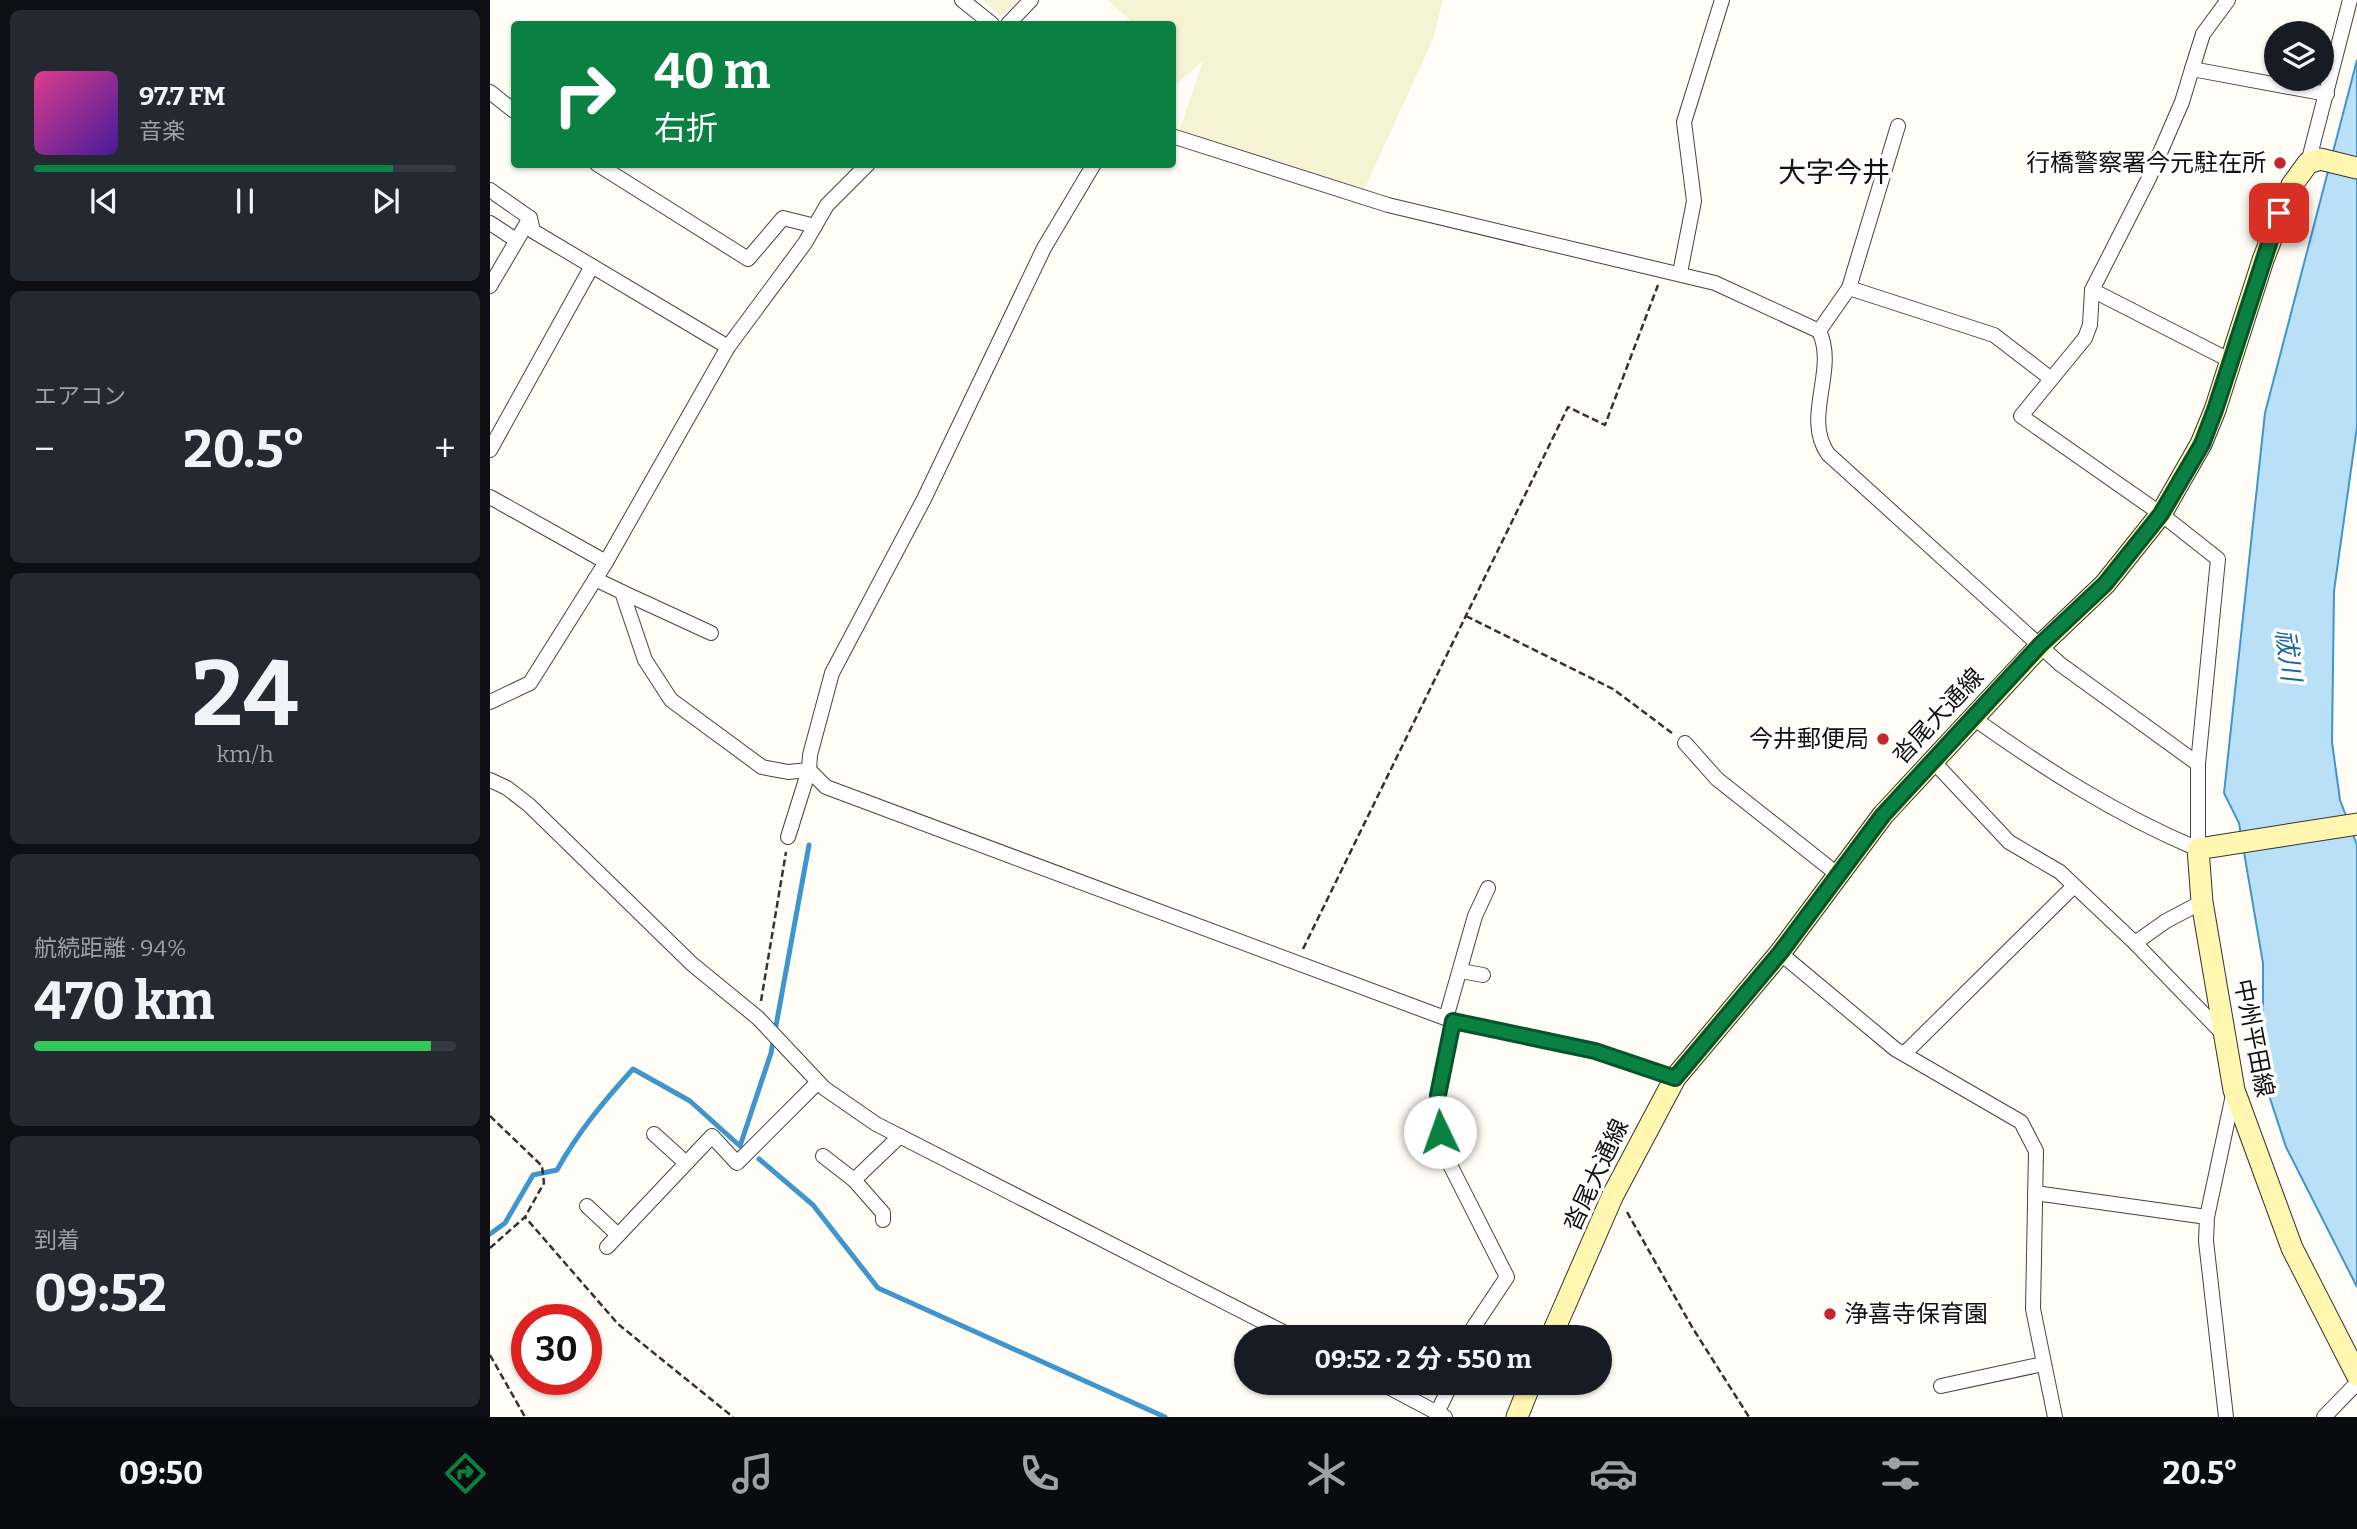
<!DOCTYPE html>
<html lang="ja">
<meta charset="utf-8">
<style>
body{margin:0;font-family:Bitter,"Noto Sans JP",serif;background:#242831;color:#f1f3f6;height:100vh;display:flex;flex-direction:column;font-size:26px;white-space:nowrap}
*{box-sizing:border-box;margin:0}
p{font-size:23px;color:#9ea1a6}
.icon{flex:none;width:38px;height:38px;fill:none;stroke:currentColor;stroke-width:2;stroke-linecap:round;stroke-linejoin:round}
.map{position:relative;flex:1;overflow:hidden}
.side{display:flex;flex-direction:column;gap:10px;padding:10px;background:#0d0f14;width:490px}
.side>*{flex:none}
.top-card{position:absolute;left:21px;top:21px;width:665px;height:147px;border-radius:7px;box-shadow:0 2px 5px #0004;background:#0b8043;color:#fff;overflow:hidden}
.controls{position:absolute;left:1774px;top:21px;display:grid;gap:14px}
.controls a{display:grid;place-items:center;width:70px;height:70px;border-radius:50%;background:#171b24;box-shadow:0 2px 5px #0004;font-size:35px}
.speed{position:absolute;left:21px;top:1304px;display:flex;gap:14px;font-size:35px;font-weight:700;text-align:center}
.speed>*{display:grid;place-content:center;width:91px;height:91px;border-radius:50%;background:#171b24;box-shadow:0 2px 5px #0004;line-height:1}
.speed .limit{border:10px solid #d22;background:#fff;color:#111}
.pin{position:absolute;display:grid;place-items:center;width:60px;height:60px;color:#fff;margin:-30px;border-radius:14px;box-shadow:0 4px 10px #0006}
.me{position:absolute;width:77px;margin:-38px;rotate:357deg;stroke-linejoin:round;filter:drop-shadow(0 0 5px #0008)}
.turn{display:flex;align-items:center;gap:24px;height:147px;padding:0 28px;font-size:32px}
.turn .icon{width:91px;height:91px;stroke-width:2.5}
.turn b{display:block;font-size:49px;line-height:60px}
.big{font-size:52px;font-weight:700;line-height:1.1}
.side .widget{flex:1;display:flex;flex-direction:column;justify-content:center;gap:10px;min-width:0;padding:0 24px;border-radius:10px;background:#242831}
.side .dial{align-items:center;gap:0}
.dial b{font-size:91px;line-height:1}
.song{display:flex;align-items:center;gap:21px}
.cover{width:84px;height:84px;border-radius:10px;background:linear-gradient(135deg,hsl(330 70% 55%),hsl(260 70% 35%))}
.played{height:7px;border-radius:4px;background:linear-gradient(90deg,#0b8043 85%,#363941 85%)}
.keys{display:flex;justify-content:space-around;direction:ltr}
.heat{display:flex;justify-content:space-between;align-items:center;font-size:38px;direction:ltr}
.charge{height:10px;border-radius:5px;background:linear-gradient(90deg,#34c759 94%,#363941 0)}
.trip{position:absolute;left:744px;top:1325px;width:378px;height:70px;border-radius:35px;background:#171b24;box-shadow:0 2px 5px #0004;font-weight:700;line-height:70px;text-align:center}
.menu{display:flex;height:112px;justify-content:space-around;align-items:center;background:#090b0e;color:#9ea1a6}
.menu .icon{width:49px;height:49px}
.menu .on{color:#0b8043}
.menu b{font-size:32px;color:#f1f3f6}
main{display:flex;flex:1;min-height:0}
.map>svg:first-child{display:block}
</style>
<main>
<section class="side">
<div class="widget">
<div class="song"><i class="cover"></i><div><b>97.7 FM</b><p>音楽</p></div></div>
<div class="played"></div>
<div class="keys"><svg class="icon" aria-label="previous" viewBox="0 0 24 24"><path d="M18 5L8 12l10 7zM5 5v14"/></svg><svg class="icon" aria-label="pause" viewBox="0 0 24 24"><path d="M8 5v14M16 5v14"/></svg><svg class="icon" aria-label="next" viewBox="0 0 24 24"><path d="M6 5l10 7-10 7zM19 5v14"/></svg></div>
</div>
<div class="widget"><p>エアコン</p>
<div class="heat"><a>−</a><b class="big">20.5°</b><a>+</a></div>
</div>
<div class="widget dial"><b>24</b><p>km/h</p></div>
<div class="widget"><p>航続距離 · 94%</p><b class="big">470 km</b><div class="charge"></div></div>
<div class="widget"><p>到着</p><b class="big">09:52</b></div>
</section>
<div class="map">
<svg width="1867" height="1417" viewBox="0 0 1867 1417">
<rect width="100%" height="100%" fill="#fffdf5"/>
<g fill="#f6f3d4">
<polygon points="493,0 528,0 512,17"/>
<polygon points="617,0 953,0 943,39 874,190 689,132 713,61 683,87 682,24 645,24"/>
</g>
<polygon fill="#b9e0f7" stroke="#3f96cf" stroke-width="2" points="1867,60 1867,427 1844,591 1842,742 1850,800 1867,845 1867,1287 1796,1147 1773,1077 1773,963 1749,823 1734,793 1775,413"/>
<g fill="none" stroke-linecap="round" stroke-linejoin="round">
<g stroke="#3f96cf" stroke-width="5">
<polyline points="269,1159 323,1205 388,1288 675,1417"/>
<path d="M 0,1234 L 15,1223 L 43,1175 L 67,1170 C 88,1132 114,1101 143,1069 L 200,1101 L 250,1146 L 281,1053 L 319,845"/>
</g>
<g stroke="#444" stroke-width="16">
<g id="minor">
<polyline points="472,0 502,24"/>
<polyline points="518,24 541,0"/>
<polyline points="1702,69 1713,34 1738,0"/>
<polyline points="0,92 24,111"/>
<path d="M 682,136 L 898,205 L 1225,283 L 1329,331 C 1348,370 1312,417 1338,454 L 1570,664 L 1708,764"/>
<polyline points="1818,163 1860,0"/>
<polyline points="107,164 258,259 293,218 325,226"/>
<polyline points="0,190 40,218 43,231 238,347"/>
<polyline points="0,223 26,240"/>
<polyline points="1190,273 1204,201 1194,122 1232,0"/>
<polyline points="0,286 40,218"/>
<polyline points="1359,288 1504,335 1560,378"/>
<polyline points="1602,290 1741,361"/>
<polyline points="1329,331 1359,288 1408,126"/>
<polyline points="0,450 102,266"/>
<polyline points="0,497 116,562"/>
<polyline points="105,579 132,592 155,660 181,700 272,767 298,772 319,770"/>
<polyline points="132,592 221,633"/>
<polyline points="0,702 40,683 116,562 238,347 315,243 337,205 378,164"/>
<path d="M 1482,717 C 1553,768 1627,815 1708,849 L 1708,764 L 1728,559 L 1671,514 L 1531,416 L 1595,338 L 1600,325 L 1602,290 L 1659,178 L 1692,102 L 1702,69 L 1837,94"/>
<polyline points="1195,743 1227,779 1347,874"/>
<polyline points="1442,760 1519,842 1570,872 1645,943 1735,1036"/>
<polyline points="319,770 336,787 963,1021 1105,1051 1185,1078"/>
<polyline points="0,780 17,788 39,805 202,964 268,1018 334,1088 386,1124 803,1337"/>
<polyline points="298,837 319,770 320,755 342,673 434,499 554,248 604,164"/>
<polyline points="1645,943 1676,921 1712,902"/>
<polyline points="1290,953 1405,1049 1531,1122 1546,1151 1543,1309 1565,1417"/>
<polyline points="971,971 993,975"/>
<polyline points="956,1018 985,916 998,888"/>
<polyline points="963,1021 948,1095 952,1149 1017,1277 977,1337"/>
<polyline points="1414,1054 1584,886"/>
<polyline points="164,1134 196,1163"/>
<polyline points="333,1156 364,1180 410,1136"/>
<polyline points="364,1180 393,1213 393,1220"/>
<polyline points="1545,1193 1717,1217"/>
<polyline points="97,1206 128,1235"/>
<polyline points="117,1247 222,1136 247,1163 328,1082"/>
<polyline points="889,1382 955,1417"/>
<polyline points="1451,1386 1553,1364"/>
<polyline points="947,1413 962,1382"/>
<polyline points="1736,1417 1716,1241 1717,1217 1743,1095"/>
<polyline points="1834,1417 1867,1383"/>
</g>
</g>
<g stroke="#333" stroke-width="23">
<g id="secondary">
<polyline points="1867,824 1708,849 1712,902 1744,1090 1802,1248 1867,1375"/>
<polyline points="1061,1337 1123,1195 1185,1078 1290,953 1393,815 1551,645 1615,584 1671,514 1711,444 1725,410 1773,260 1802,185 1818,163 1830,159 1867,168"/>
<polyline points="1027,1417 1041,1382"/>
</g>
</g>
<g stroke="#333" stroke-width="2.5" stroke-dasharray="7 3.5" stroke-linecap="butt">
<polyline points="976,616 1123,689 1182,733"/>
<polyline points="813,949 1078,407 1115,425 1168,285"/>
<polyline points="271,1001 296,852"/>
<polyline points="0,1116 52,1166 54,1183 35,1217"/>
<polyline points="1137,1212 1202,1327 1259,1417"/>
<polyline points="0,1248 35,1217 128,1324 243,1417"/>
<polyline points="0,1355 35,1417"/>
</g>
<use href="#minor" stroke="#fff" stroke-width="14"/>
<use href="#secondary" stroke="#fff6b0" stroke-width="21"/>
</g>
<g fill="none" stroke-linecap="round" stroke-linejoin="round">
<g stroke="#07532c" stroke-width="18">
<polyline id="route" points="950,1132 948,1095 963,1021 1105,1051 1185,1078 1290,953 1393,815 1550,645 1615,584 1671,514 1712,444 1725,410 1789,213"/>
</g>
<use href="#route" stroke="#0b8043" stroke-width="12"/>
</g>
<g fill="#c4262e" stroke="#fff" stroke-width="2.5">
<circle cx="1790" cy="163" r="7"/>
<circle cx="1393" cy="739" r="7"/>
<circle cx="1340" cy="1314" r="7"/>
</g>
<g text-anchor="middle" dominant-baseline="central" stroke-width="7" stroke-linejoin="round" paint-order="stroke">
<g font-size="24" fill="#111" stroke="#fff" text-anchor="end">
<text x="1776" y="163">行橋警察署今元駐在所</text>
<text x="1379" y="739">今井郵便局</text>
<text x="1354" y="1314" text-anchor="start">浄喜寺保育園</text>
</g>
<g font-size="24" fill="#111" stroke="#fff">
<text transform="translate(1448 716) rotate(-47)">沓尾大通線</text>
<text transform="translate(1764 1038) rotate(79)">中州平田線</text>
<text transform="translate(1106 1175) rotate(-65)">沓尾大通線</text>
</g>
<g font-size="26" font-style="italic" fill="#1768a6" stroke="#fff">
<text transform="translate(1798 655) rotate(82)">祓川</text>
</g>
<g font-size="28" fill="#111" stroke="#fff">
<text x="1344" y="172">大字今井</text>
</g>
</g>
</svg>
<div class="controls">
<a><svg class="icon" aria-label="layers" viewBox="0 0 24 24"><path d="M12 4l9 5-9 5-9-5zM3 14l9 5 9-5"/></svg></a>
</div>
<div class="speed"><div class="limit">30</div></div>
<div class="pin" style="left:1789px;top:213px;background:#d93025"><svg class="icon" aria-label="arrive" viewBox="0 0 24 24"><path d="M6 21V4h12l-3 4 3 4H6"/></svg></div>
<svg class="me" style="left:950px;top:1132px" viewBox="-20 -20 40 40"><circle r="19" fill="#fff"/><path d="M0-13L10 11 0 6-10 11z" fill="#0b8043"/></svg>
<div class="trip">09:52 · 2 分 · 550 m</div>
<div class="top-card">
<div class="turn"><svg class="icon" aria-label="right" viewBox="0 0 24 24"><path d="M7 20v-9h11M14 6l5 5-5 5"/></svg><div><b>40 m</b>右折</div></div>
</div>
</div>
</main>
<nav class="menu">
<b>09:50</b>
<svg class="icon on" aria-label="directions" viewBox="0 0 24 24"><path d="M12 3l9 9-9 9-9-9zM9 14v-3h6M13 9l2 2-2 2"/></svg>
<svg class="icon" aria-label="music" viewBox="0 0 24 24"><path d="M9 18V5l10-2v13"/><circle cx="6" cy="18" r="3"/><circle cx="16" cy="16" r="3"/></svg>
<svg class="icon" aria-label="phone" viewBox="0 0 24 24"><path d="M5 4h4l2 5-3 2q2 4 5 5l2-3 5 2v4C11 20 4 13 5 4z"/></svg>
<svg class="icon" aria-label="climate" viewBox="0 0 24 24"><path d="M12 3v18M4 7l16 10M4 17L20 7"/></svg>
<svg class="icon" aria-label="car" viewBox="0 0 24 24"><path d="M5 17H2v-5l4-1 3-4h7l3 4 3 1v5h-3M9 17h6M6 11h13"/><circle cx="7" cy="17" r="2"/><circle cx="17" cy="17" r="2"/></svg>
<svg class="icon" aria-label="filters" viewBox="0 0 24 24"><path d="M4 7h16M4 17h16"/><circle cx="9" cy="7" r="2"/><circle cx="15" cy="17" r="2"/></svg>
<b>20.5°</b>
</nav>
